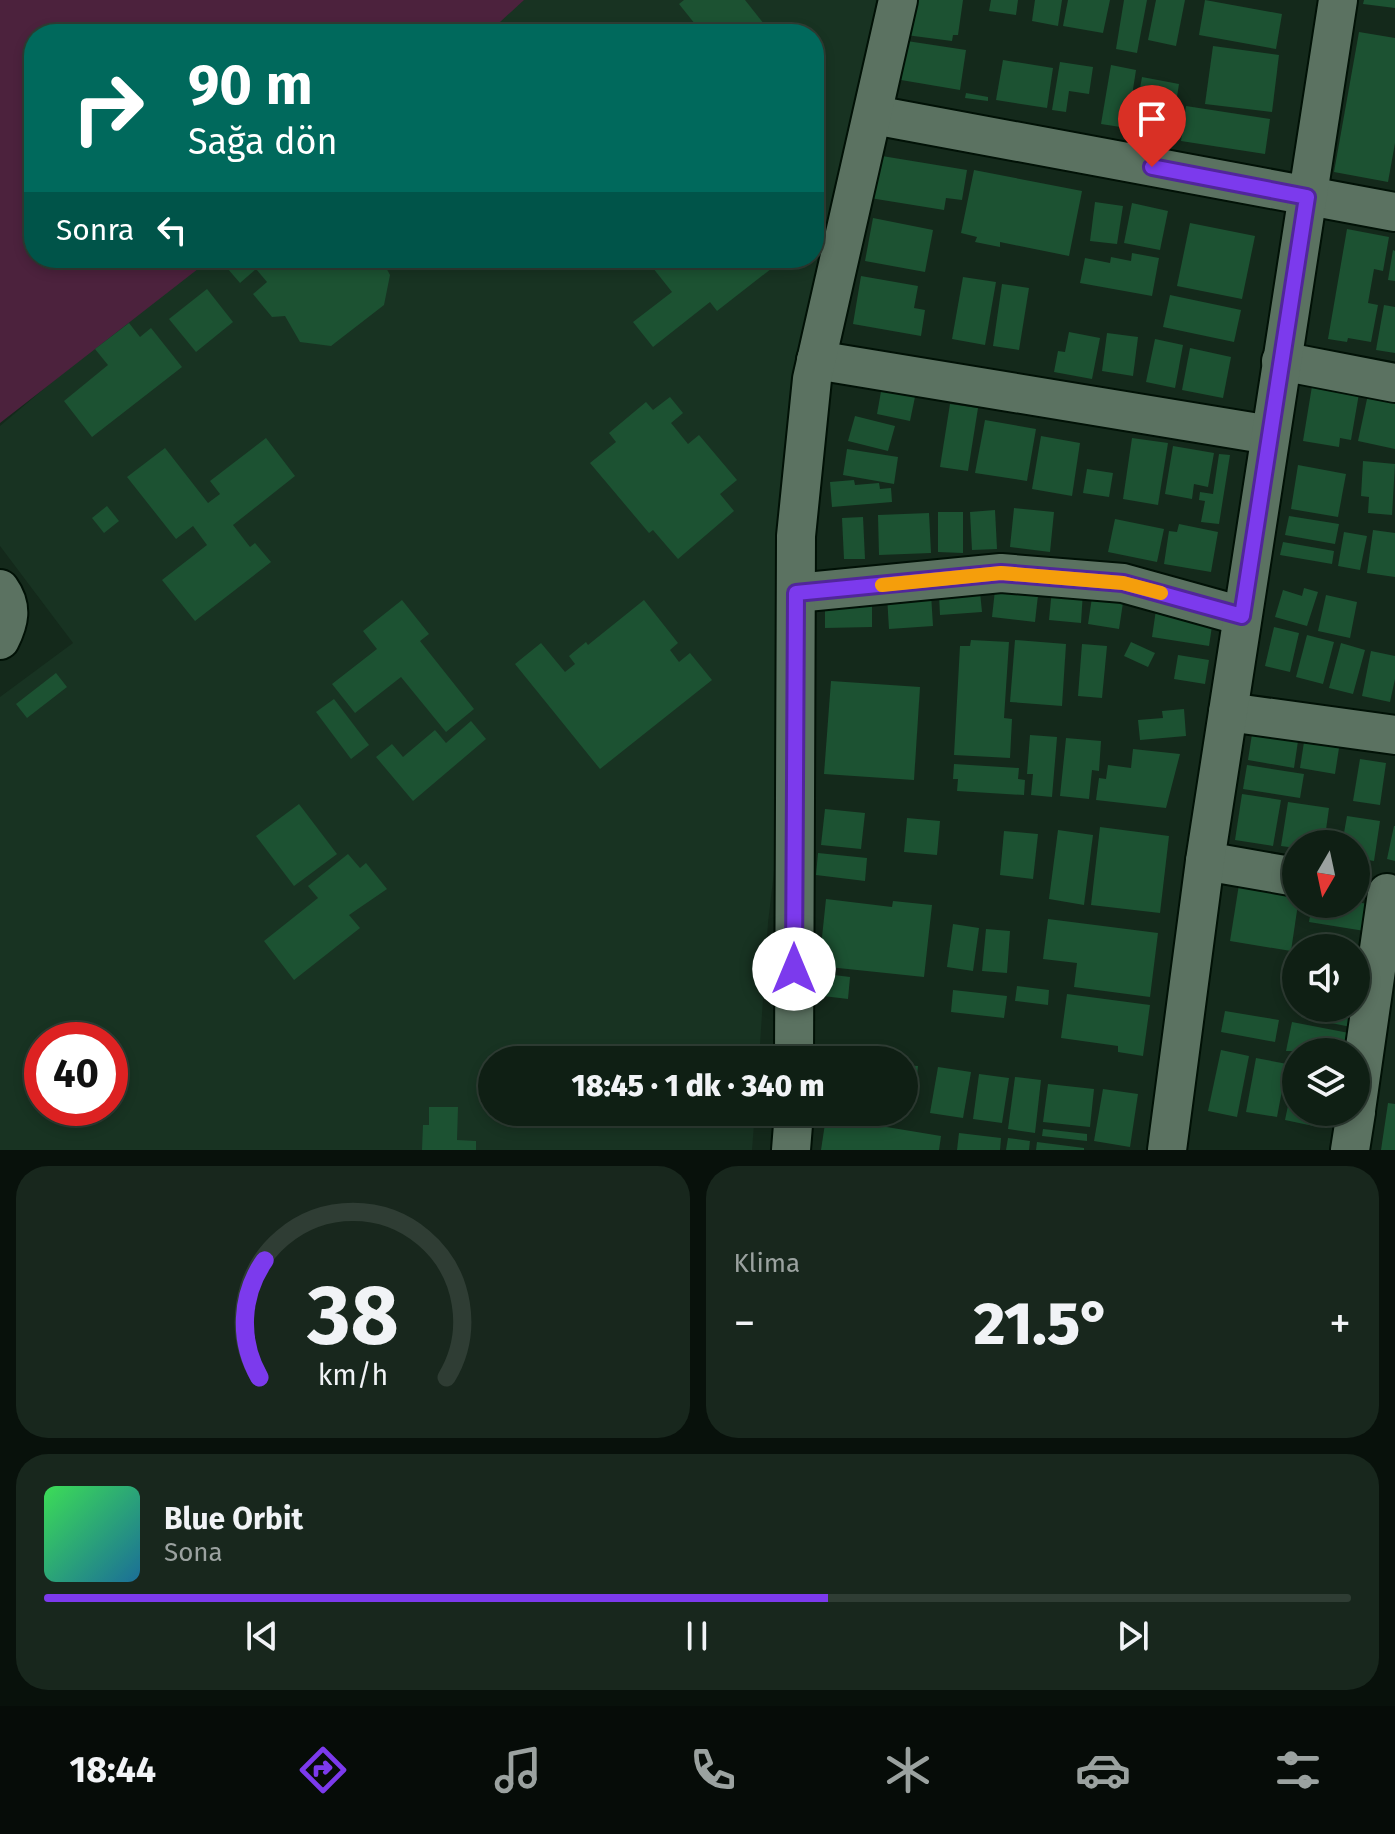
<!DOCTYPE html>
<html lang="tr">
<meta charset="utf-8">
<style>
body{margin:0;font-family:"Fira Sans",sans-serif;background:#18271d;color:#f1f3f6;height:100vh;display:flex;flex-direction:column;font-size:30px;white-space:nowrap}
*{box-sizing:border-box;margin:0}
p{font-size:26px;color:#9ba2a0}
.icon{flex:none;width:44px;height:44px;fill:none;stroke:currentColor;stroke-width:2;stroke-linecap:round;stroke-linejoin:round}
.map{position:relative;height:1150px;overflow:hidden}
.details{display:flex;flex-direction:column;gap:16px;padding:16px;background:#08110b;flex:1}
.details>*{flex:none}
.hud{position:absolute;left:24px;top:24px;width:800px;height:244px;border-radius:32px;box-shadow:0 4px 12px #0003,0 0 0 2px #2f3d34;background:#00695c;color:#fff;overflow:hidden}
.needle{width:52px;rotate:189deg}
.buttons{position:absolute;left:1282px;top:830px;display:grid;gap:16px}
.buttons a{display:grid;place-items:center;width:88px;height:88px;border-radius:50%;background:#0f1f14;box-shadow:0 4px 12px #0003,0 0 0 2px #2f3d34;font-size:40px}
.speed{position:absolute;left:24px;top:1022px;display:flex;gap:16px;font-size:40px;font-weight:700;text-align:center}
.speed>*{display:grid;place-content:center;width:104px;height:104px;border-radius:50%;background:#0f1f14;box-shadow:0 4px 12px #0003,0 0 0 2px #2f3d34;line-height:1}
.speed .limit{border:12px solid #d22;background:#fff;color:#111}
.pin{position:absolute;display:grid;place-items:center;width:68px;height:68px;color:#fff;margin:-82px -34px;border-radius:50% 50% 50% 0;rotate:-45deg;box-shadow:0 0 8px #0007}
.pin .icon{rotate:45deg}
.me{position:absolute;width:88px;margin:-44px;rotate:0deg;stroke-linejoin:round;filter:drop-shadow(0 0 6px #0008)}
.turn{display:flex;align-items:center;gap:28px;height:168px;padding:0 32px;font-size:36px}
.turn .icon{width:104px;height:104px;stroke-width:2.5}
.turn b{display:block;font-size:56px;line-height:68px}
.then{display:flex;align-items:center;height:76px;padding:0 32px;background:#0003;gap:16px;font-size:30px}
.big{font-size:60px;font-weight:800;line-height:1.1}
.details .card{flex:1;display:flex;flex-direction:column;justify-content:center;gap:12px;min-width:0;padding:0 28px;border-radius:32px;background:#18271d}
.details .dial{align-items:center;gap:0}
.dial svg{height:208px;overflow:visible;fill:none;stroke:#2f3d34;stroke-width:7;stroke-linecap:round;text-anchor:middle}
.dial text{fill:#f1f3f6;stroke:none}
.song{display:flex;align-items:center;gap:24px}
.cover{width:96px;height:96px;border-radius:12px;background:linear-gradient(135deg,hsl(130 70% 55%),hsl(200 70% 35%))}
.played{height:8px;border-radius:4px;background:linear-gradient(90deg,#7c3aed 60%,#2f3d34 60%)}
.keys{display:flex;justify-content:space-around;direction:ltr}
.heat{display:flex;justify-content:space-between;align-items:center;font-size:44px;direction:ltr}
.details .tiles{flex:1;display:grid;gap:16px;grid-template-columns:1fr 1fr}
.card:last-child{grid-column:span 2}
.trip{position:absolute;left:478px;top:1046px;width:440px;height:80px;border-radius:40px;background:#0f1f14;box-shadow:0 4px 12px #0003,0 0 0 2px #2f3d34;font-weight:800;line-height:80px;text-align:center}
.tabs{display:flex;height:128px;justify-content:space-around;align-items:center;background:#060c08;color:#9ba2a0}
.tabs .icon{width:56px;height:56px}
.tabs .on{color:#7c3aed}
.tabs b{font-size:36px;color:#f1f3f6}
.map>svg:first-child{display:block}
</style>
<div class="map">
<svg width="1395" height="1150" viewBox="0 0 1395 1150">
<rect width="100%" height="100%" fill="#14291b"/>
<path fill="#183322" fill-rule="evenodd" d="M 502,0 L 876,0 L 768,923 L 759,1060 L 492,1060 L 492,1112 L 755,1112 L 752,1150 L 0,1150 L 0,697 L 73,643 L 0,546 L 0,426 L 198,258 L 814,258 L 814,34 L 462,34 ZM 42,1040 L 110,1040 L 110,1108 L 42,1108 Z"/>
<polygon fill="#4c223d" points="0,0 524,0 487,34 34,34 34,258 212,258 0,423"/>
<g fill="#1c5232">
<polygon points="684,0 745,0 772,34 703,34 679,4"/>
<polygon points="911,0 963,0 958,35 953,35 952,41 906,35"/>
<polygon points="991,0 1018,0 1016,15 989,11"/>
<polygon points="1035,0 1062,0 1058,26 1032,21"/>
<polygon points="1068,0 1110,0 1103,33 1063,26"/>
<polygon points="1124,0 1147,0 1137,53 1116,49"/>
<polygon points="1156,0 1185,0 1176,46 1148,40"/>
<polygon points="1205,0 1282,14 1276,49 1199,35"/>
<polygon points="1364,0 1395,0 1395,8 1363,4"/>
<polygon points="1359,32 1395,38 1395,143 1388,182 1334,172"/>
<polygon points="907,41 966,50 960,90 901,80"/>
<polygon points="1213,46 1279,55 1272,112 1205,104"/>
<polygon points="1003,60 1053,68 1047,108 996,100"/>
<polygon points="1060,62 1093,67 1089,94 1069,91 1066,112 1052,110"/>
<polygon points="1111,65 1136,70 1127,128 1101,124"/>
<polygon points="1142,77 1179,84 1171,134 1133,128"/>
<polygon points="966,93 988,97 988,101 965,98"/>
<polygon points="1186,106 1270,119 1265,154 1181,141"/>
<polygon points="876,155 967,170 962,200 946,198 944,210 870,198"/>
<polygon points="974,170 1082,191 1069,256 1000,242 1000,247 975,242 977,237 961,233"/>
<polygon points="1095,202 1123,206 1117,244 1090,241"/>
<polygon points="1132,203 1168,211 1160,250 1124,243"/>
<polygon points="873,218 933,230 925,272 865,261"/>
<polygon points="1190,223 1255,236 1242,299 1177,286"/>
<polygon points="1347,229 1389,237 1383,271 1374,269 1368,303 1378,305 1371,342 1348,338 1347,342 1328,339"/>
<polygon points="1393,250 1395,251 1395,281 1388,280"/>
<polygon points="1132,253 1159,258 1152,296 1080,283 1085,258 1110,263 1111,257 1131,261"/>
<polygon points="224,258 381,258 390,275 384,305 331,346 300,342 285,316 272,317 253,294 267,282 256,269 240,283 221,261"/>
<polygon points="645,258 785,258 717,311 710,302 653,347 633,322 672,292"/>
<polygon points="861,276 918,286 914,308 925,310 921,336 853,324"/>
<polygon points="963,277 996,282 985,345 952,339"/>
<polygon points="1002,284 1029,288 1019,350 993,346"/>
<polygon points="207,289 233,322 196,352 169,319"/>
<polygon points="1170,295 1241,310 1234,342 1163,327"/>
<polygon points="1384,305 1395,307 1395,353 1376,350"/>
<polygon points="129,323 140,337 151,328 182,367 92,437 64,401 108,365 95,349"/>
<polygon points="1069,332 1100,338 1092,379 1054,372 1058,351 1065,352"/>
<polygon points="1107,333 1138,337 1133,376 1102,371"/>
<polygon points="1155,339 1183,345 1175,388 1146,382"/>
<polygon points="1190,348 1231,357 1223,398 1182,390"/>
<polygon points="1314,374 1361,382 1351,440 1340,438 1339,447 1303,441"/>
<polygon points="1370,385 1395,390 1395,449 1358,441"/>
<polygon points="882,386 916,392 910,421 877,414"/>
<polygon points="670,397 683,413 671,423 688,444 699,435 737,480 720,494 734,511 678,559 653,530 649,533 590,463 616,442 609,433 646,402 653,410"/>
<polygon points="950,404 978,408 968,471 940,467"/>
<polygon points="855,416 895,426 888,451 848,441"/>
<polygon points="985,420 1036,429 1027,481 975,473"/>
<polygon points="1041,436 1080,443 1072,496 1032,489"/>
<polygon points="266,438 295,476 233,525 250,547 255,543 271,562 195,621 162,580 207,545 193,526 176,539 127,477 165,448 208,503 220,494 210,481"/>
<polygon points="1132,438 1168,443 1158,505 1123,499"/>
<polygon points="1173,446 1214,453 1208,487 1194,484 1192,499 1165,494"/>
<polygon points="847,449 898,457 894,484 843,475"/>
<polygon points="1219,454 1230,455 1219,524 1201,522 1205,501 1199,500 1200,492 1213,494"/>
<polygon points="1363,461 1395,464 1392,515 1368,513 1369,497 1361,496"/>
<polygon points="1298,465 1346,474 1338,517 1291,509"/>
<polygon points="1087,469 1113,473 1109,497 1083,493"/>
<polygon points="854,480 855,485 879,483 880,489 891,488 892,502 832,507 830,482"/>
<polygon points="107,506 119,521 104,533 92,518"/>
<polygon points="1014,508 1054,512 1050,552 1010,547"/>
<polygon points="995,510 997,549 972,550 970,512"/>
<polygon points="938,512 963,512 963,553 938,552"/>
<polygon points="929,513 931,553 879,555 878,515"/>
<polygon points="1289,516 1339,524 1335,544 1285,535"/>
<polygon points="863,517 865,559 844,559 842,518"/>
<polygon points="1115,519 1164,529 1157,562 1108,552"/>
<polygon points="1179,524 1218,532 1211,572 1164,564 1169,531 1177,532"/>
<polygon points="1373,530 1395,533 1395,577 1367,573"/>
<polygon points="1344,532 1367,536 1360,570 1338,566"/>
<polygon points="1283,542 1334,551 1332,564 1280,555"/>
<polygon points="996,581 1039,586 1035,622 992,617"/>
<polygon points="1304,588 1318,592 1307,626 1275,617 1283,590 1302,596"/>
<polygon points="1052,589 1083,591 1081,623 1049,620"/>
<polygon points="1093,591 1124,596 1119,629 1088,624"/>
<polygon points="980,592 982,612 940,615 939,595"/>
<polygon points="931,594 933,626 889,629 887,596"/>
<polygon points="1326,595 1357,602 1350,638 1318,631"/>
<polygon points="402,600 429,634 420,641 474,709 446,732 401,677 355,713 332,684 377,649 363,631"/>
<polygon points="644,600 678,643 670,650 679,662 690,653 712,680 600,769 515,664 541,643 565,672 575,664 569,656 586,642 588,645"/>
<polygon points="825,601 872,601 872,627 825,628"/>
<polygon points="1157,603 1214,613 1209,646 1152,637"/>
<polygon points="1274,627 1299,633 1290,672 1265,666"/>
<polygon points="1307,635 1334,642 1323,684 1296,677"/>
<polygon points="971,640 1009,642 1004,718 1012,719 1010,758 954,755 960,646 970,646"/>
<polygon points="1015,640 1066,644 1062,706 1010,702"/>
<polygon points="1131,642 1155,653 1148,667 1124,656"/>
<polygon points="1341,643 1365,650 1353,694 1329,688"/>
<polygon points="1082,644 1107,646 1102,698 1078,696"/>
<polygon points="1371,651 1395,656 1395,679 1390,702 1362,696"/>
<polygon points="1178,655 1209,660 1205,684 1174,679"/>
<polygon points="56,673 67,687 27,718 16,704"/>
<polygon points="831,681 920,687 914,780 824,774"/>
<polygon points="334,699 369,745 351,759 316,712"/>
<polygon points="1184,709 1186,736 1140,740 1138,720 1163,718 1162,711"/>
<polygon points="471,721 486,739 413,801 376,757 392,744 403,757 435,730 446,743"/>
<polygon points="1252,734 1298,741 1294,768 1248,760"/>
<polygon points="1030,735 1057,737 1052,797 1031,795 1033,774 1027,774"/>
<polygon points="1066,738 1101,741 1099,771 1092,770 1089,799 1060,796"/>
<polygon points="1304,742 1339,748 1335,774 1300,768"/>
<polygon points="1133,749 1180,754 1166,808 1096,800 1099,778 1106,779 1108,765 1131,768"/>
<polygon points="1360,759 1386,763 1380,805 1353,801"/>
<polygon points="954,764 1019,768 1018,779 1025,780 1024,795 957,791 958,779 953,779"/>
<polygon points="1247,765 1304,774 1300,798 1243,789"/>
<polygon points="1242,794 1281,800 1273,846 1235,840"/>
<polygon points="1288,802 1329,808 1324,844 1296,844 1296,848 1281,846"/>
<polygon points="299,804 337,854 294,886 256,836"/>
<polygon points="825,809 865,813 861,849 821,845"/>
<polygon points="1347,816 1380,821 1374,861 1356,858 1356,844 1342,844"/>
<polygon points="907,818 940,821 937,855 904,852"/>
<polygon points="1394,826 1395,826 1395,861 1387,859"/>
<polygon points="1100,827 1169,836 1160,913 1091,905"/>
<polygon points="1058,830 1093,835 1084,905 1049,899"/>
<polygon points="1004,831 1038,834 1033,879 1000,875"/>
<polygon points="818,853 867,858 865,881 816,875"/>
<polygon points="348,854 360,868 366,863 387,889 349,915 360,928 294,980 264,941 318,898 308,886"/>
<polygon points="1240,878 1296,886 1298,904 1291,951 1230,941"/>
<polygon points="826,899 892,907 893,901 932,905 924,977 819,966"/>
<polygon points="1356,902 1380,906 1377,933 1309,922 1312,904"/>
<polygon points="1048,919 1158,933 1150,997 1074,987 1077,963 1043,959"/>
<polygon points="953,924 979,928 973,971 947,967"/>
<polygon points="986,929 1010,931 1007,973 982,971"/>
<polygon points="1316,939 1352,947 1352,948 1314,948"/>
<polygon points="818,973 850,977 848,999 815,995"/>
<polygon points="1017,986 1049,990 1048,1005 1015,1001"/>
<polygon points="953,990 1007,996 1004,1018 951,1012"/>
<polygon points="1067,994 1150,1005 1143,1056 1118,1052 1118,1046 1061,1038"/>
<polygon points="1302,1008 1355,1008 1351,1027 1301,1017"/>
<polygon points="1225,1011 1279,1020 1275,1042 1221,1032"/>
<polygon points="1292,1022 1349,1033 1345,1052 1286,1051"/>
<polygon points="1221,1050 1249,1056 1237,1117 1208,1111"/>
<polygon points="819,1054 849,1058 849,1060 819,1060"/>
<polygon points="1256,1058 1287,1064 1277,1117 1246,1112"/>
<polygon points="904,1065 918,1066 914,1101 904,1099"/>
<polygon points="938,1067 971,1072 963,1118 930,1113"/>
<polygon points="1295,1072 1296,1112 1321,1112 1318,1127 1285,1120"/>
<polygon points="979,1074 1009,1078 1002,1123 973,1119"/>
<polygon points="1015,1077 1041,1080 1035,1133 1008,1129"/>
<polygon points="1048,1084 1094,1089 1090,1127 1043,1122"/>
<polygon points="1103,1089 1138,1094 1130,1147 1094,1141"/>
<polygon points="1388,1103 1395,1104 1395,1150 1381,1150"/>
<polygon points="429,1107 458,1107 457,1140 476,1141 476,1150 422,1150 423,1125 429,1125"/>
<polygon points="826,1117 941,1136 939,1150 821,1150"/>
<polygon points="1043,1129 1087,1134 1087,1141 1042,1136"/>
<polygon points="959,1133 1001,1138 1000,1150 957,1150"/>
<polygon points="1008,1138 1030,1141 1029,1150 1006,1150"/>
<polygon points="1037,1142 1084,1148 1084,1150 1036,1150"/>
</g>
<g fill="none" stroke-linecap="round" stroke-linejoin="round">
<g stroke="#011106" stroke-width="42">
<g id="minor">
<polyline points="874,115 1395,212"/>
<polyline points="816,360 1270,435"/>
<polyline points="1281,361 1395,383"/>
<path d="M 0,589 C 13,607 9,622 0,640"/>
<polyline points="796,593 1001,573 1123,583 1242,616"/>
<polyline points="1228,712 1395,735"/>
<polyline points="1205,861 1296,877"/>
<polyline points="794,1060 796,536 812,379 898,0"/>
<polyline points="1356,1110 1387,893"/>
<polyline points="791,1150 794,1112"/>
<polyline points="1167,1150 1205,861 1338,0"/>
<polyline points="1350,1150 1356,1112"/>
</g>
</g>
<use href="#minor" stroke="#5b7261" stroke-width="38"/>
</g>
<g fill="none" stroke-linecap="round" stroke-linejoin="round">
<g stroke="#51269a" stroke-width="20">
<polyline id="route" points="794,969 796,593 1001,573 1123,583 1242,616 1307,197 1152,167"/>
</g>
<use href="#route" stroke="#7c3aed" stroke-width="14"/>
<polyline stroke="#f59e0b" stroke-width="14" points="882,585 1001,573 1123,583 1161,593"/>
</g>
</svg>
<div class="buttons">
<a><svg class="needle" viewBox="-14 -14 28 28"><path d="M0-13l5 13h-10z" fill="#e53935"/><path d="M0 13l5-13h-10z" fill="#9ba2a0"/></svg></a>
<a><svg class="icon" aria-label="sound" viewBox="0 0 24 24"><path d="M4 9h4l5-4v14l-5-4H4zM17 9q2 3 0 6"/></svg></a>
<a><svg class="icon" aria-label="layers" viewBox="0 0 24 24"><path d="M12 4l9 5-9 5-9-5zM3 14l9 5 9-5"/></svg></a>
</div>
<div class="speed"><div class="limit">40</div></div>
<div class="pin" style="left:1152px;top:167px;background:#d93025"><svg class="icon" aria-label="arrive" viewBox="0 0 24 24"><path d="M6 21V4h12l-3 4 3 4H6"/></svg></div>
<svg class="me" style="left:794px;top:969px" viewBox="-20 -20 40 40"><circle r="19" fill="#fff"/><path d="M0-13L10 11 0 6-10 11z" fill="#7c3aed"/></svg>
<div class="trip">18:45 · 1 dk · 340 m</div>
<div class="hud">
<div class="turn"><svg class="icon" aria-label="right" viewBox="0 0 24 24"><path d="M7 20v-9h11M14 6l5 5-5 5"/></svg><div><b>90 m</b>Sağa dön</div></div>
<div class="then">Sonra<svg class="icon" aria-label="left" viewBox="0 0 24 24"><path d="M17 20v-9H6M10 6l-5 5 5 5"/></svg></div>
</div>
</div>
<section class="details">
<div class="tiles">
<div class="card dial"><svg viewBox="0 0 100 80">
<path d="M14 69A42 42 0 1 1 86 69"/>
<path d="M14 69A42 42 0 0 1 16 24" stroke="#7c3aed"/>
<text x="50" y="56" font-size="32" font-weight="700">38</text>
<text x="50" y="72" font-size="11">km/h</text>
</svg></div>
<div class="card"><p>Klima</p>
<div class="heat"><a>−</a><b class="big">21.5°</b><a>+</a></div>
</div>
<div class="card">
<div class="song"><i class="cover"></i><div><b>Blue Orbit</b><p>Sona</p></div></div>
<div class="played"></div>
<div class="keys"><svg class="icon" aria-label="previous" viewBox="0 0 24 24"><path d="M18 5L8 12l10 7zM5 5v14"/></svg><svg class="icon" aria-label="pause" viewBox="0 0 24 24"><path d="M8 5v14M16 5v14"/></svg><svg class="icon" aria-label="next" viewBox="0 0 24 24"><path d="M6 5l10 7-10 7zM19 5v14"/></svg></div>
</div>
</div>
</section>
<nav class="tabs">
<b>18:44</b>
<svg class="icon on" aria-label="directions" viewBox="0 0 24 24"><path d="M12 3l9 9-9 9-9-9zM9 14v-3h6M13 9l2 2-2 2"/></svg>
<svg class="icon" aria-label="music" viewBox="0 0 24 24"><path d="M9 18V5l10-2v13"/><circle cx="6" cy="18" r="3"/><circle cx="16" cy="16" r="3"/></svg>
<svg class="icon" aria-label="phone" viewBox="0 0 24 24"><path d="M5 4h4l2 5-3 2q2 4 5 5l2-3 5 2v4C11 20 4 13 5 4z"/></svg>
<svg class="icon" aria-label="climate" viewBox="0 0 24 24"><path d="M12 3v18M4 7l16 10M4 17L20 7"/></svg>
<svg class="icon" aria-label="car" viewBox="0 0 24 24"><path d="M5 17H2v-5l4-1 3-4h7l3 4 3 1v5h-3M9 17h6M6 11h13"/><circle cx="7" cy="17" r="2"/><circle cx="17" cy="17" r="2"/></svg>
<svg class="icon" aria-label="filters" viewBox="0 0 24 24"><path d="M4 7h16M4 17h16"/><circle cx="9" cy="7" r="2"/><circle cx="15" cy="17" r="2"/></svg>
</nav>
